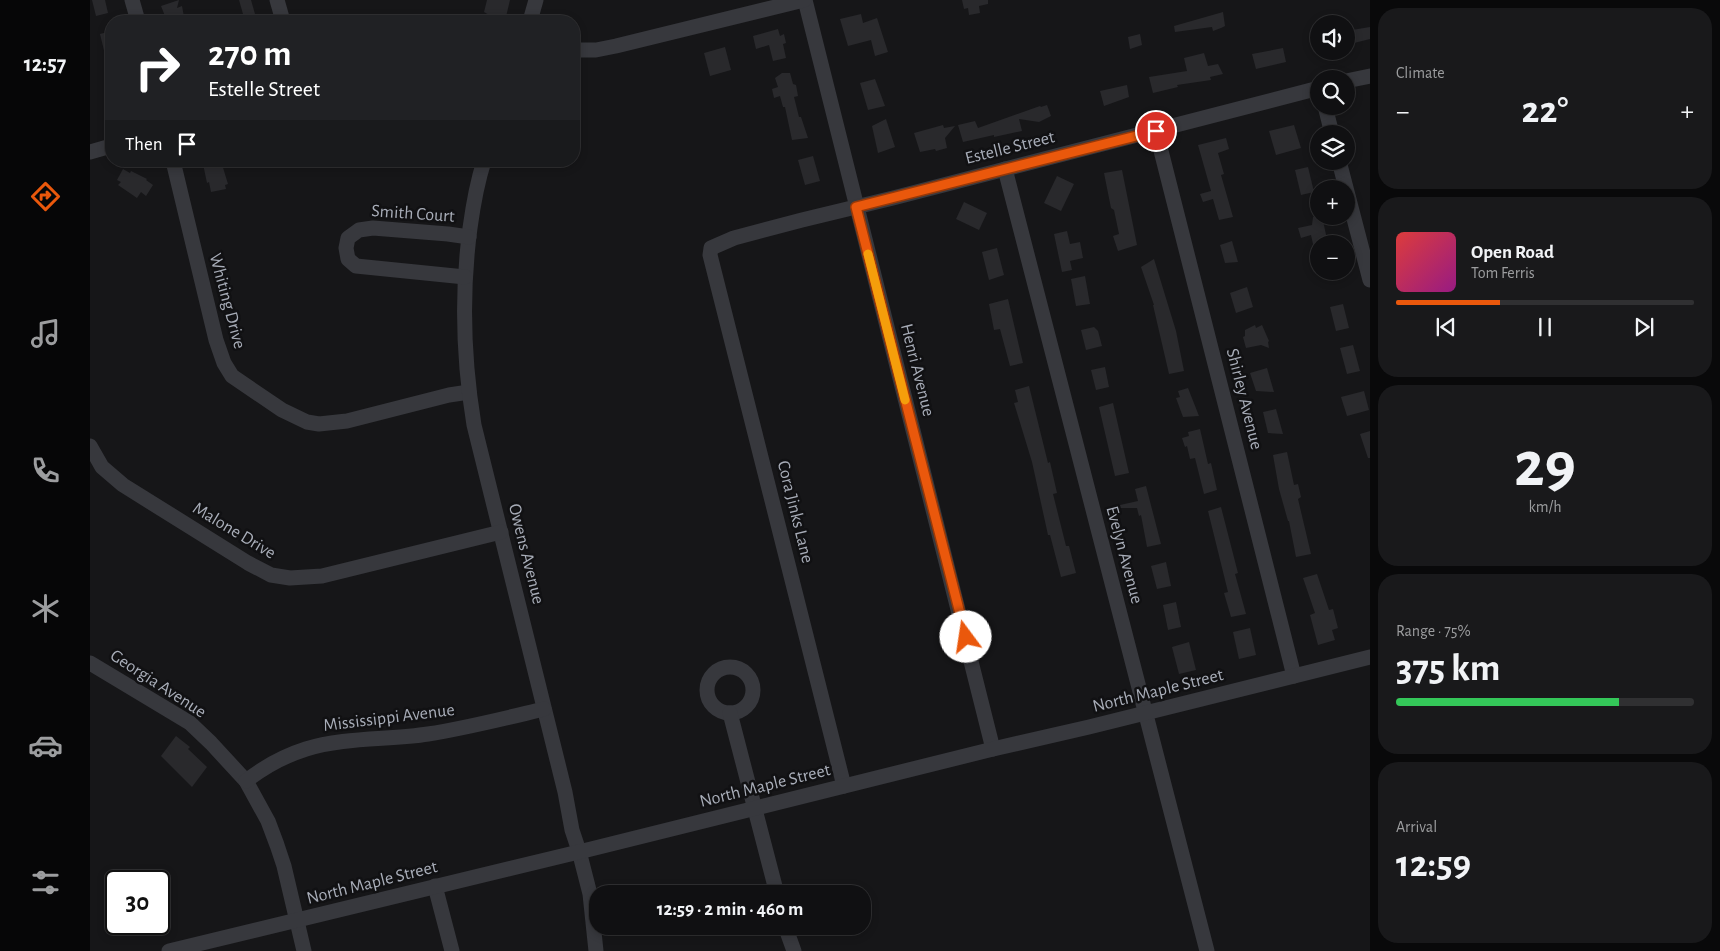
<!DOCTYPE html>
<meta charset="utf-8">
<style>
body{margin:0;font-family:"Alegreya Sans",sans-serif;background:#19191b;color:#f1f3f6;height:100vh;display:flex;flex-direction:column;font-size:19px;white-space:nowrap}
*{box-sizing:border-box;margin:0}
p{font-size:16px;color:#9c9d9f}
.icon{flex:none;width:28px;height:28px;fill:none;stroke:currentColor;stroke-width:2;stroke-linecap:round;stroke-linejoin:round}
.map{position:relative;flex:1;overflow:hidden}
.drawer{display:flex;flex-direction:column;gap:8px;padding:8px;background:#09090a;width:350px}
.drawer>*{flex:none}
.hud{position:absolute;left:15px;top:15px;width:475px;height:152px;border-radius:20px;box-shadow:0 2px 8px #0003,0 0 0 1px #303032;background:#202124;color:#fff;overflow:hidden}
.buttons{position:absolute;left:1220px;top:15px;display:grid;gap:10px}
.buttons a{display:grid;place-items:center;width:45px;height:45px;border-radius:50%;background:#101012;box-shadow:0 2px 8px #0003,0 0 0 1px #303032;font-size:25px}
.speed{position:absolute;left:15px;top:870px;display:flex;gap:10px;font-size:25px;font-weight:700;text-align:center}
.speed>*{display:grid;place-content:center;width:65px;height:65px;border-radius:50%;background:#101012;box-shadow:0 2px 8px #0003,0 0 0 1px #303032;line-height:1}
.speed .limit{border:2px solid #111;border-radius:8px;background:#fff;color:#111}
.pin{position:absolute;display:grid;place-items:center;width:42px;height:42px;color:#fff;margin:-21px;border:2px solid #fff;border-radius:50%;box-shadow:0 1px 5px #0007}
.me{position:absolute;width:55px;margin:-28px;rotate:346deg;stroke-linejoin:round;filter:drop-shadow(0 0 4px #0008)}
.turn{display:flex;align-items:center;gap:18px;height:105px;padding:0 20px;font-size:22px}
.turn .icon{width:65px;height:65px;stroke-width:2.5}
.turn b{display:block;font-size:35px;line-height:42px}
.then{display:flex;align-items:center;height:48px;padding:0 20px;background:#0003;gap:10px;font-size:19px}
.big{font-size:38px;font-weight:700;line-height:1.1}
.drawer .card{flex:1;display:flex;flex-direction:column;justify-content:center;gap:8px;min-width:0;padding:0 18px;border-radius:20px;background:#19191b}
.drawer .dial{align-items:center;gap:0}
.dial b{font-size:65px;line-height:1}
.song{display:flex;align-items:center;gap:15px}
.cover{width:60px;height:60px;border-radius:8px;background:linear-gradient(135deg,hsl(0 70% 55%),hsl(310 70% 35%))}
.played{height:5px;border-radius:2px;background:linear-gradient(90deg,#ea580c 35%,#303032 35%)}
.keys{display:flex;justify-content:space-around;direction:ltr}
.heat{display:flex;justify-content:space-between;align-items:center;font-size:28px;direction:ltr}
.charge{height:8px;border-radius:4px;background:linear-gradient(90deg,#34c759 75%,#303032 0)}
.trip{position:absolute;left:499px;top:885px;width:282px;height:50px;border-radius:20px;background:#101012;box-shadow:0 2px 8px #0003,0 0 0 1px #303032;font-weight:700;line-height:50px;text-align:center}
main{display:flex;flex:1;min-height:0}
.tabs{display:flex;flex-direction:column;width:90px;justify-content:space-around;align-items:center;background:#060607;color:#9c9d9f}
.tabs .icon{width:35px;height:35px}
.tabs .selected{color:#ea580c}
.tabs b{font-size:22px;color:#f1f3f6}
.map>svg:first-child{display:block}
</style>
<main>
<nav class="tabs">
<b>12:57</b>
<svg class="icon selected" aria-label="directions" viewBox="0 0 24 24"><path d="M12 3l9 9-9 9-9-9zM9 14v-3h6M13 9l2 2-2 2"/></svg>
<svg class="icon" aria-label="music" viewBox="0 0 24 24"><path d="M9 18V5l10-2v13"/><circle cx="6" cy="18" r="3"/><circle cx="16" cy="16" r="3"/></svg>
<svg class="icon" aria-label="phone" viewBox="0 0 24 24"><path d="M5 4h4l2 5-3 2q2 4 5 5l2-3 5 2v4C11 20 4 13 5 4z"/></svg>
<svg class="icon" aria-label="climate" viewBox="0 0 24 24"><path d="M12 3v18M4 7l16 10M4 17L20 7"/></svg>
<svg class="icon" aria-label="car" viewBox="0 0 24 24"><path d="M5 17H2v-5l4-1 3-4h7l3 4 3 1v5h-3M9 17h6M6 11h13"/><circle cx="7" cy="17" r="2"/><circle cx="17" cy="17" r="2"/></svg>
<svg class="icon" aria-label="filters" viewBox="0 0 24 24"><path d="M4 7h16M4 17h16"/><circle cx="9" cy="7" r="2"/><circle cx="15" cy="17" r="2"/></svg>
</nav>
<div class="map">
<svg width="1280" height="951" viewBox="0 0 1280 951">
<rect width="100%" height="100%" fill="#161618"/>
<g fill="#29292c">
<polygon points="2,0 15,0 18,13 6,16"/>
<polygon points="89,0 87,8 92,6 94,17 89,18 90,21 77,21 71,6"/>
<polygon points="149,0 161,0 167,21 155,21"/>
<polygon points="397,0 420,0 415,21 398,20 399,15 394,12"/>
<polygon points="872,0 898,0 898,4 889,6 890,13 879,15 878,8 874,9"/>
<polygon points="1133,12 1135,26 1131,28 1123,31 1122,27 1085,32 1084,26"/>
<polygon points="771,14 773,23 787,18 798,52 785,56 781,40 758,46 750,19"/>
<polygon points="1280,27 1280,39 1256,45 1256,31"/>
<polygon points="688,29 690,36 694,34 696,43 693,44 696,58 683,61 679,45 666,49 663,36"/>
<polygon points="21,31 21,67 18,67 10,34"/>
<polygon points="1050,34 1052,45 1040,49 1038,37"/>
<polygon points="635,47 641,70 620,76 614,53"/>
<polygon points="1193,48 1196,62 1166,69 1162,54"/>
<polygon points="1114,53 1118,66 1128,64 1133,74 1120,77 1121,80 1087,85 1088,87 1063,93 1059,77 1097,71 1094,58"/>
<polygon points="692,73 700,73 703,84 706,85 708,96 704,97 709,117 711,117 718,138 702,140 695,107 693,107 690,96 684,98 682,89 688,87 685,78"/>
<polygon points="785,79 795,106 778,110 770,83"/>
<polygon points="1037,85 1039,97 1014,106 1010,91"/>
<polygon points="957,105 961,116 949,122 929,119 932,131 904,137 904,135 873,142 868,125 885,121 888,128 950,106 951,107"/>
<polygon points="796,119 805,147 788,153 782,126"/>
<polygon points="853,125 854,128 865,126 855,138 857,148 846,151 845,149 830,152 824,133"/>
<polygon points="1204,125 1211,148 1186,155 1179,131"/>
<polygon points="1136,138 1139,149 1128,153 1134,174 1131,175 1143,217 1129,220 1123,199 1113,202 1110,194 1121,191 1108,145"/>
<polygon points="723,156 730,181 715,185 708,160"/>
<polygon points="117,161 131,161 138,184 135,185 136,189 121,192 119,182 117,183 113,164"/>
<polygon points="1218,167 1224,192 1211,195 1205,170"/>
<polygon points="33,169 40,173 41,171 57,179 56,180 63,185 56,196 51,192 47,198 28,185 31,182 27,180"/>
<polygon points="1032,170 1047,245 1028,251 1023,236 1029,234 1024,210 1021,208 1014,173"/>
<polygon points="967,176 984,184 971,211 954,203"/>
<polygon points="874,202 897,213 889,230 866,219"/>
<polygon points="1232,216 1238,244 1223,244 1221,235 1211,238 1208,228 1222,225 1223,217"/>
<polygon points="977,231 980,244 990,242 993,258 980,261 982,270 972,272 964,234"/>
<polygon points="1142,241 1148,262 1135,263 1130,245"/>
<polygon points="907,248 914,275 899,280 892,252"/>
<polygon points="1064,259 1086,331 1094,371 1079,374 1063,305 1064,305 1051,267"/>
<polygon points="995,276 1000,304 986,306 981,279"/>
<polygon points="1157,287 1163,307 1146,313 1140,293"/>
<polygon points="918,299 933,363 920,366 910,329 904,330 899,304"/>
<polygon points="1253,304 1259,328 1246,331 1240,307"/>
<polygon points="1165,325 1166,328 1172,325 1179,341 1178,342 1179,348 1171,345 1156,348 1153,337 1155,336 1155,330"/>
<polygon points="1004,327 1008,331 1012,346 996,350 991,330"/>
<polygon points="1263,345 1270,371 1257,374 1250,348"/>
<polygon points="1015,367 1019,387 1006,390 1001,370"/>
<polygon points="1177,368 1184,392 1166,391 1160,373"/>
<polygon points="939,386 958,463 960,462 967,493 963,494 976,546 979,546 986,573 971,577 960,535 958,535 942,462 924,403 928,402 925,390"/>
<polygon points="1098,388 1109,416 1093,417 1086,398 1090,397 1088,391"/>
<polygon points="1274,391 1279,410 1257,416 1251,397"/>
<polygon points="1023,403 1039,473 1025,476 1009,407"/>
<polygon points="1186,409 1193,434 1178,433 1173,412"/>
<polygon points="1110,429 1118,464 1121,463 1127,490 1114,494 1105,458 1100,459 1097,446 1095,447 1092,438 1099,436 1098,432"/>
<polygon points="1280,431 1280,458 1278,458 1270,434"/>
<polygon points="1197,452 1204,485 1208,484 1211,497 1208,499 1221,554 1206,557 1199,521 1198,521 1189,489 1183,455"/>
<polygon points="1056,486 1071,544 1057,547 1051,515 1049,516 1047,508 1030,508 1030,505 1048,501 1045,489"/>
<polygon points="1131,507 1148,573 1145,574 1156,614 1141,617 1134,593 1138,592 1118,511"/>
<polygon points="1076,562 1081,586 1067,589 1061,566"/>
<polygon points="1227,574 1239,610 1243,609 1248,628 1242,630 1245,640 1228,645 1220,615 1225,613 1213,578"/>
<polygon points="1086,602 1091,627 1078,630 1073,605"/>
<polygon points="1160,628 1166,655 1149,659 1143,632"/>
<polygon points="1099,642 1106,670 1089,674 1082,647"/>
<polygon points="86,736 100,747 98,749 117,767 102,787 71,756"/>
</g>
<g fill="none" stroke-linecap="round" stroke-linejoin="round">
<g stroke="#37383d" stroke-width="15">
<polyline points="42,0 48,21"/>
<polyline points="187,0 193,21"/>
<polyline points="715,0 903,749"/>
<polyline points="440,21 446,0"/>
<polyline points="484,50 506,50 526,46 714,0"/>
<polyline points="1256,81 1280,76"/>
<polyline points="1235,106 1242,134"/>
<polyline points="1066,131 1204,676"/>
<polyline points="0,152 21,146"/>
<polyline points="83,161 126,340 134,363 142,376 192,410 217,422 229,424 257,421 359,395 379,392"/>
<path d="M 394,161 C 387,183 383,206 380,228 C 371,296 373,358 384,425 L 475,792 L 482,830 L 489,851 L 500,894 L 506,951"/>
<polyline points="1249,161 1280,280"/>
<polyline points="915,169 1117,951"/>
<polyline points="375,277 266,266 258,259 256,248 258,238 269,230 283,228 358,234 379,237"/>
<polyline points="0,446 12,467 33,485 158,563 181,575 200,578 232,576 411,532"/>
<polyline points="0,663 100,723 121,743 156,781 178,821 187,845 194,866 214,951"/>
<circle cx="640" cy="690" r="23"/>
<polyline points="640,713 687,894"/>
<path d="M 156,781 C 174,767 194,756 216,749 C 253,737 300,740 338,734 C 377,728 416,718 454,709"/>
<polyline points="754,786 620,255 621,248 644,238 712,220 803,198 1229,88"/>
<polyline points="345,886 362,951"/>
<polyline points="695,926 704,951"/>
<polyline points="79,951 501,849 903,749 999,727 1280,657"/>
</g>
</g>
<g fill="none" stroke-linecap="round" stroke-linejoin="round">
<g stroke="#983908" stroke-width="12">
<polyline id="route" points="876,637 766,207 1066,131"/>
</g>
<use href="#route" stroke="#ea580c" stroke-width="9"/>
<polyline stroke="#f59e0b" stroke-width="9" points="778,254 815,400"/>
</g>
<g text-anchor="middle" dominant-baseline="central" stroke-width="5" stroke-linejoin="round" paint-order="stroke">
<g font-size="18" fill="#a8adb8" stroke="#111113">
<text transform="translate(920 148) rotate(-14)">Estelle Street</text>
<text transform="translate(323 214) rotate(4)">Smith Court</text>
<text transform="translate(137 301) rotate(75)">Whiting Drive</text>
<text transform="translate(827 370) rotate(76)">Henri Avenue</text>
<text transform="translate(1154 399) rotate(76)">Shirley Avenue</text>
<text transform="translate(705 512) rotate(76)">Cora Jinks Lane</text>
<text transform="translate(144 531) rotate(31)">Malone Drive</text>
<text transform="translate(436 554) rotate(76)">Owens Avenue</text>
<text transform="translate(1034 555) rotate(75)">Evelyn Avenue</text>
<text transform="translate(68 684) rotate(33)">Georgia Avenue</text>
<text transform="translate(1068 691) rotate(-14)">North Maple Street</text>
<text transform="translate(299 718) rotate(-7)">Mississippi Avenue</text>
<text transform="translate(675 786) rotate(-14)">North Maple Street</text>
<text transform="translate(282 883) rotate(-14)">North Maple Street</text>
</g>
</g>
</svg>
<div class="buttons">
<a><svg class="icon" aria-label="sound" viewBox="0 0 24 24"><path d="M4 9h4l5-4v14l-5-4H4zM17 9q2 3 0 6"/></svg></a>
<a><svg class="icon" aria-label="search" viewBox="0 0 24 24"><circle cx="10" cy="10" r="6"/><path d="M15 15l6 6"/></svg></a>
<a><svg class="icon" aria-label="layers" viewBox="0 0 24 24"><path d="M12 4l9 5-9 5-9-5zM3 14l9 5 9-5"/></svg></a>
<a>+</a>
<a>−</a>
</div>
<div class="speed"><div class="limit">30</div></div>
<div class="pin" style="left:1066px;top:131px;background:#d93025"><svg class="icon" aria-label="arrive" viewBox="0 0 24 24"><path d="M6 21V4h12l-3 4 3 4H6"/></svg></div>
<svg class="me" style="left:876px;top:637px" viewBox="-20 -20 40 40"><circle r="19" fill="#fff"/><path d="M0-13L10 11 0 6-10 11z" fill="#ea580c"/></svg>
<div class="trip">12:59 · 2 min · 460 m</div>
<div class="hud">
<div class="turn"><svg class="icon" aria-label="right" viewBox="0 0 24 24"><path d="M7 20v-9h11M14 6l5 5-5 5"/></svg><div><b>270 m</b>Estelle Street</div></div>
<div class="then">Then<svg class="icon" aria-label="arrive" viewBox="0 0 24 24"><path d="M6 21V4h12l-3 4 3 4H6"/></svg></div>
</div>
</div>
<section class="drawer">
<div class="card"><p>Climate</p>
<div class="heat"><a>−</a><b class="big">22°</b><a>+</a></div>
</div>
<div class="card">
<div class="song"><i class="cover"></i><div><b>Open Road</b><p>Tom Ferris</p></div></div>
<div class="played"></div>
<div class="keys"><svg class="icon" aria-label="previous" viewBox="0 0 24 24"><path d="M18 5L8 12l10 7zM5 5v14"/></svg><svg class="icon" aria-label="pause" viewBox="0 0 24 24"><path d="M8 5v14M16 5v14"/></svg><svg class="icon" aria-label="next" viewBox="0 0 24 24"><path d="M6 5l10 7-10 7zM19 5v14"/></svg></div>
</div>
<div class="card dial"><b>29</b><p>km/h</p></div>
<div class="card"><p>Range · 75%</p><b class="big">375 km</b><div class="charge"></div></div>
<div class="card"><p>Arrival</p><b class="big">12:59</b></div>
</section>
</main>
